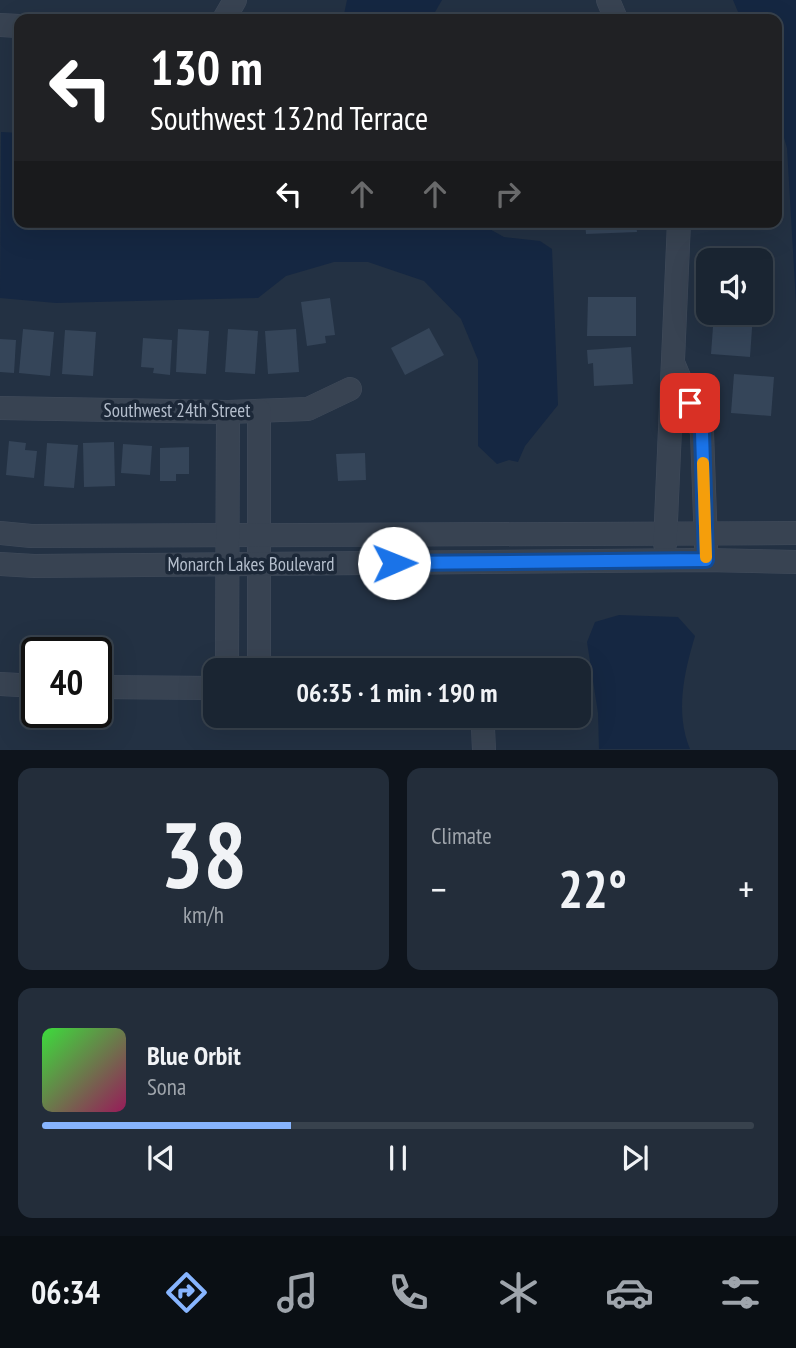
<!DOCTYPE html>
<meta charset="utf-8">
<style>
body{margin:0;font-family:"PT Sans Narrow",sans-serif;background:#232d3a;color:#f1f3f6;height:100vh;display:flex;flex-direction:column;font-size:26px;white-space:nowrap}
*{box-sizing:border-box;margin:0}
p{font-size:23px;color:#9fa5ac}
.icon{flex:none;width:38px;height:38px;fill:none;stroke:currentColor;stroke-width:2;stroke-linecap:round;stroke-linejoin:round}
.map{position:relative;height:750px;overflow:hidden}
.panel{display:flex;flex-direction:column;gap:18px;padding:18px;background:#0e141c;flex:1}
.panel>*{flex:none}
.top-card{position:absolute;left:14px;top:14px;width:768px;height:214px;border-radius:14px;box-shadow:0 7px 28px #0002,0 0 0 2px #38424d;background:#202124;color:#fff;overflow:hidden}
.tools{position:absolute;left:696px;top:248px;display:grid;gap:14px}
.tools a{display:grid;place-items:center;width:77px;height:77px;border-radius:14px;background:#1a2532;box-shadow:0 7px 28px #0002,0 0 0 2px #38424d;font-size:35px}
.speed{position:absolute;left:21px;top:637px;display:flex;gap:14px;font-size:35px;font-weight:700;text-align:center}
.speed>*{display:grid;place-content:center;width:91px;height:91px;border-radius:50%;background:#1a2532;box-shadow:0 7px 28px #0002,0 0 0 2px #38424d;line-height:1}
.speed .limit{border:4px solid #111;border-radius:10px;background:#fff;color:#111}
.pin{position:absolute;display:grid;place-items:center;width:60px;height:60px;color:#fff;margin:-30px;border-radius:14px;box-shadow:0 4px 10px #0006}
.me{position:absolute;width:77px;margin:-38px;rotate:89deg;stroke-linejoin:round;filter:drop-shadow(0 0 5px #0008)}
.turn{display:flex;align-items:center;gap:24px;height:147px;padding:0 21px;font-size:32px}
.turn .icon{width:91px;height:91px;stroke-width:2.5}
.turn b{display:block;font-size:49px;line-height:60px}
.lanes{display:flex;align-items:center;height:66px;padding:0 21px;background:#0003;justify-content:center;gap:35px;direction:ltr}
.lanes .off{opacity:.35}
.big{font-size:52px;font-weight:600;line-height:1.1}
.panel .card{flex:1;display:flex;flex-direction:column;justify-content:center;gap:10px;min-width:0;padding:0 24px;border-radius:14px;background:#232d3a}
.panel .dial{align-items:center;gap:0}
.dial b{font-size:91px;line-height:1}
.song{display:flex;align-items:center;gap:21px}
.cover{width:84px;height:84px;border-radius:10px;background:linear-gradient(135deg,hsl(120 70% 55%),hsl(330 70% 35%))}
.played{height:7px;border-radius:4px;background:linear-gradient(90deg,#87b5ff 35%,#38424d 35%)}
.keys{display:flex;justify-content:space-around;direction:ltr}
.heat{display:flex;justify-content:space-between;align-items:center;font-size:38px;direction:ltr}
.panel .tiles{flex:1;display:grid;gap:18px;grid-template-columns:1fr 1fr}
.card:last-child{grid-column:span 2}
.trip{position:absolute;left:203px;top:658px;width:388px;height:70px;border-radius:14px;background:#1a2532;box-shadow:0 7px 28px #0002,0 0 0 2px #38424d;font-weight:600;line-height:70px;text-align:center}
.tabs{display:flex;height:112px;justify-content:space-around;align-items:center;background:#0a0f14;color:#9fa5ac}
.tabs .icon{width:49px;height:49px}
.tabs .current{color:#87b5ff}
.tabs b{font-size:32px;color:#f1f3f6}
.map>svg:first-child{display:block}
</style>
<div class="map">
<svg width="796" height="750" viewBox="0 0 796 750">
<rect width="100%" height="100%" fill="#233143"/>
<g fill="#152742">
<polygon points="347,0 442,0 431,19 343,19"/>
<polygon points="733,0 796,0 796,303 787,148 777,114 777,19 741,19"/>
<polygon points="1,132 19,133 19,222 477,222 504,237 540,241 552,249 558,405 525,446 518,462 509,460 497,464 478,446 478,360 461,319 424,281 368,262 334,262 286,276 258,298 56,303 0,298"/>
<path d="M 619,615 L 678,617 L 695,636 C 684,673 675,712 690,749 L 599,749 L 598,713 L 587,642 L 595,622 Z"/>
</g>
<g fill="#354559">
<polygon points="17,56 19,56 19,93 15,93"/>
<polygon points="585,222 636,222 637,232 586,234"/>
<polygon points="588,297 636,297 636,336 587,336"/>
<polygon points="330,298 335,335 325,336 326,343 307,346 301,302"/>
<polygon points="714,313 753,314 750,357 711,354"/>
<polygon points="429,328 444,355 405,375 391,348"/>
<polygon points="23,329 54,332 50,376 19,373"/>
<polygon points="178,329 209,331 206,374 176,372"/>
<polygon points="228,329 258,331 255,374 225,372"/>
<polygon points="296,329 299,372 268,374 265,331"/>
<polygon points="65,330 96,332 93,376 62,374"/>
<polygon points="143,338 172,340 170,375 153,373 154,368 141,367"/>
<polygon points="0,339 16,340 14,373 0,372"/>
<polygon points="631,347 633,384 594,386 593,363 588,364 587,350"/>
<polygon points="734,374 774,377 771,416 731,413"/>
<polygon points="9,441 26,443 25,450 37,451 34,478 6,475"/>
<polygon points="114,442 115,486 84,487 83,443"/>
<polygon points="47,443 78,445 74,488 44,486"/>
<polygon points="123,444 152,446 150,475 121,473"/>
<polygon points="189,447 189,474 176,474 176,481 160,481 160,448"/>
<polygon points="365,453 366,480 338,481 336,454"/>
</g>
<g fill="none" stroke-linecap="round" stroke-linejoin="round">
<g stroke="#414c5c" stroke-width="24">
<g id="minor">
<polyline points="608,0 616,19"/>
<polyline points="224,19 235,0"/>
<polyline points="0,25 19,26"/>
<polyline points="674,365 702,432 706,546"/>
<polyline points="0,408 228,412 308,409 350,389"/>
<polyline points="259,411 259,670"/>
<polyline points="0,533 31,536 796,533"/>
<polyline points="665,544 679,222"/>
<polyline points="0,564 34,566 706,560 796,562"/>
<polyline points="227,670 228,412"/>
<polyline points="0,684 37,686"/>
<polyline points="96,687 215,688"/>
<polyline points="479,716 483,728 484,750"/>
</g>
</g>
<use href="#minor" stroke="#384352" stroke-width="23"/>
</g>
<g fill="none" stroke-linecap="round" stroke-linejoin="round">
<g stroke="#114b97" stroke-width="18">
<polyline id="route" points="394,563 706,560 702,432 690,403"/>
</g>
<use href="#route" stroke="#1a73e8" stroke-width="12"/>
<polyline stroke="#f59e0b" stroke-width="12" points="703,463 706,557"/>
</g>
<g text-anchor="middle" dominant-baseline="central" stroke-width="7" stroke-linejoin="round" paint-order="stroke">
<g font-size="19" fill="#b4becc" stroke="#1c2838">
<text x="177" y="410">Southwest 24th Street</text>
<text x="251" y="564">Monarch Lakes Boulevard</text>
</g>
</g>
</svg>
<div class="tools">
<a><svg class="icon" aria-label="sound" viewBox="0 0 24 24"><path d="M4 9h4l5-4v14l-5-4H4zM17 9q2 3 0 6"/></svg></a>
</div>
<div class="speed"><div class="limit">40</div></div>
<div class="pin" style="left:690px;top:403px;background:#d93025"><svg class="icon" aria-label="arrive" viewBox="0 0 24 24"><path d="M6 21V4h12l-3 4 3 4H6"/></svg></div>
<svg class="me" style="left:394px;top:563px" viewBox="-20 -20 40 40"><circle r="19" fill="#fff"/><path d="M0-13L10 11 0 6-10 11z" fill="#1a73e8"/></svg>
<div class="trip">06:35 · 1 min · 190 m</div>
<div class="top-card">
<div class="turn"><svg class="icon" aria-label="left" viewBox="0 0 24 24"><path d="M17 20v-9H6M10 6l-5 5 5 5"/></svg><div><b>130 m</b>Southwest 132nd Terrace</div></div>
<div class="lanes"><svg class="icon" aria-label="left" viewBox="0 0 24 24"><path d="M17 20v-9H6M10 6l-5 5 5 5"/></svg><svg class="icon off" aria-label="ahead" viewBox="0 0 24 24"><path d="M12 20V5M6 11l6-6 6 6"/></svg><svg class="icon off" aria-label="ahead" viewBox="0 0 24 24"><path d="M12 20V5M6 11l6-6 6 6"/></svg><svg class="icon off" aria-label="right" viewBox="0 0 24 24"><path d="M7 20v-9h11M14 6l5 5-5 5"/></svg></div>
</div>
</div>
<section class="panel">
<div class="tiles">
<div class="card dial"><b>38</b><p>km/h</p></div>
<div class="card"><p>Climate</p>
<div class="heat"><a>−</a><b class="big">22°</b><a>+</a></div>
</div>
<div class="card">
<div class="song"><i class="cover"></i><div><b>Blue Orbit</b><p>Sona</p></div></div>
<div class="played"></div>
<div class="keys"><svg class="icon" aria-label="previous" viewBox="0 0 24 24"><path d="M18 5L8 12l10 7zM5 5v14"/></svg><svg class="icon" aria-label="pause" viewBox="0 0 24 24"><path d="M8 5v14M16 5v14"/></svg><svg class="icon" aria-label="next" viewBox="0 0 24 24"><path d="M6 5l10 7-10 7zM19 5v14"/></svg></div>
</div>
</div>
</section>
<nav class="tabs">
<b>06:34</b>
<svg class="icon current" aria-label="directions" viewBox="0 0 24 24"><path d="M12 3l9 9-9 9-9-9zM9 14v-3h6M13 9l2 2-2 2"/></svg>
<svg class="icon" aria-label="music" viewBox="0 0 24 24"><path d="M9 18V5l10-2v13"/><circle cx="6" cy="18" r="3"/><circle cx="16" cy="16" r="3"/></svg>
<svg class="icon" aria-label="phone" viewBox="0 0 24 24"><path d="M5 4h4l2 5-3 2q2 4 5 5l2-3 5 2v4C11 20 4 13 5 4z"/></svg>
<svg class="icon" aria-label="climate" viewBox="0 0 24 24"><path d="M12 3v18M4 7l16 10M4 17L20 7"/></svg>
<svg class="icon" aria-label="car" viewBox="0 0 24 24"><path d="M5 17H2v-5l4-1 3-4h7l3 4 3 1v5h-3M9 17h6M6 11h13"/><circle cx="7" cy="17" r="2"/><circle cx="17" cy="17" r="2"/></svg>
<svg class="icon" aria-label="filters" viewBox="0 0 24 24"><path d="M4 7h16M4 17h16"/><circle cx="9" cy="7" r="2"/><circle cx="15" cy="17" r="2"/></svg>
</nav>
